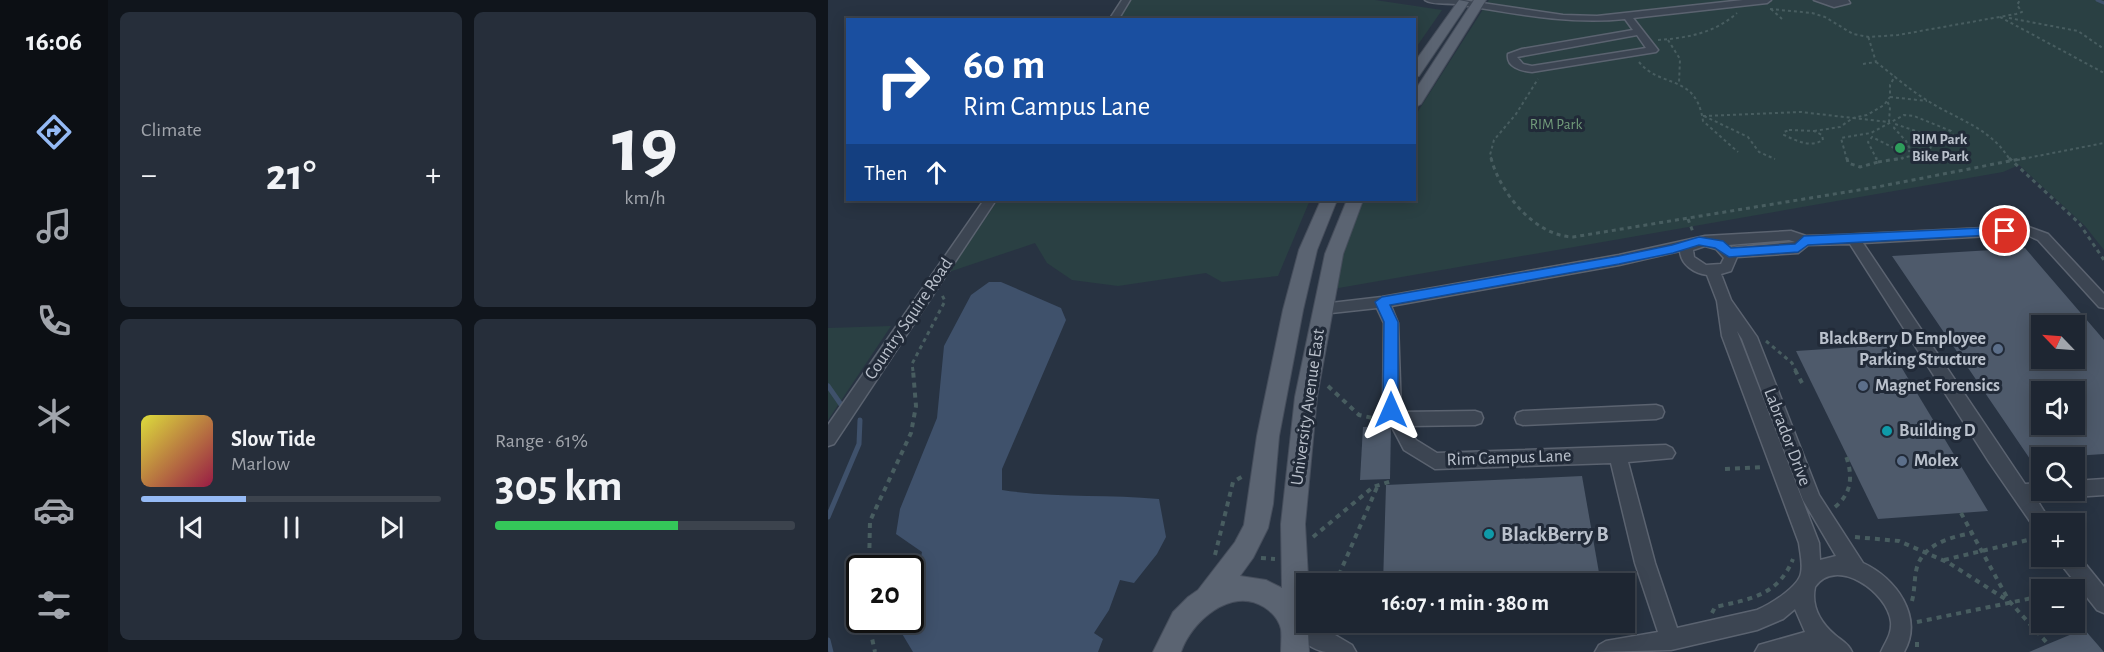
<!DOCTYPE html>
<meta charset="utf-8">
<style>
body{margin:0;font-family:"Alegreya Sans",sans-serif;background:#262e3a;color:#f1f3f6;height:100vh;display:flex;flex-direction:column;font-size:22px;white-space:nowrap}
*{box-sizing:border-box;margin:0}
p{font-size:20px;color:#a1a5ac}
.icon{flex:none;width:33px;height:33px;fill:none;stroke:currentColor;stroke-width:2;stroke-linecap:round;stroke-linejoin:round}
.map{position:relative;flex:1;overflow:hidden}
.side{display:flex;flex-direction:column;gap:12px;padding:12px;background:#10151c;width:720px}
.side>*{flex:none}
.banner{position:absolute;left:18px;top:18px;width:570px;height:183px;border-radius:0px;box-shadow:0 3px 15px #0003,0 0 0 2px #3c434d;background:#1a4fa0;color:#fff;overflow:hidden}
.needle{width:39px;rotate:295deg}
.fabs{position:absolute;left:1203px;top:315px;display:grid;gap:12px}
.fabs a{display:grid;place-items:center;width:54px;height:54px;border-radius:0px;background:#1e2632;box-shadow:0 3px 15px #0003,0 0 0 2px #3c434d;font-size:30px}
.speed{position:absolute;left:18px;top:555px;display:flex;gap:12px;font-size:30px;font-weight:700;text-align:center}
.speed>*{display:grid;place-content:center;width:78px;height:78px;border-radius:50%;background:#1e2632;box-shadow:0 3px 15px #0003,0 0 0 2px #3c434d;line-height:1}
.speed .limit{border:3px solid #111;border-radius:9px;background:#fff;color:#111}
.pin{position:absolute;display:grid;place-items:center;width:51px;height:51px;color:#fff;margin:-26px;border:3px solid #fff;border-radius:50%;box-shadow:0 2px 6px #0007}
.me{position:absolute;width:66px;margin:-33px;rotate:0deg;stroke-linejoin:round;filter:drop-shadow(0 0 4px #0008)}
.turn{display:flex;align-items:center;gap:21px;height:126px;padding:0 18px;font-size:27px}
.turn .icon{width:78px;height:78px;stroke-width:2.5}
.turn b{display:block;font-size:42px;line-height:51px}
.then{display:flex;align-items:center;height:57px;padding:0 18px;background:#0003;gap:12px;font-size:22px}
.big{font-size:45px;font-weight:600;line-height:1.1}
.side .widget{flex:1;display:flex;flex-direction:column;justify-content:center;gap:9px;min-width:0;padding:0 21px;border-radius:9px;background:#262e3a}
.side .dial{align-items:center;gap:0}
.dial b{font-size:78px;line-height:1}
.song{display:flex;align-items:center;gap:18px}
.cover{width:72px;height:72px;border-radius:9px;background:linear-gradient(135deg,hsl(60 70% 55%),hsl(340 70% 35%))}
.played{height:6px;border-radius:3px;background:linear-gradient(90deg,#95baf5 35%,#3c434d 35%)}
.keys{display:flex;justify-content:space-around;direction:ltr}
.heat{display:flex;justify-content:space-between;align-items:center;font-size:33px;direction:ltr}
.charge{height:9px;border-radius:4px;background:linear-gradient(90deg,#34c759 61%,#3c434d 0)}
.side .tiles{flex:1;display:grid;gap:12px;grid-template-columns:repeat(2,1fr)}
.trip{position:absolute;left:468px;top:573px;width:339px;height:60px;border-radius:0px;background:#1e2632;box-shadow:0 3px 15px #0003,0 0 0 2px #3c434d;font-weight:600;line-height:60px;text-align:center}
main{display:flex;flex:1;min-height:0}
.dock{display:flex;flex-direction:column;width:108px;justify-content:space-around;align-items:center;background:#0c0f14;color:#a1a5ac}
.dock .icon{width:42px;height:42px}
.dock .selected{color:#95baf5}
.dock b{font-size:27px;color:#f1f3f6}
.map>svg:first-child{display:block}
</style>
<main>
<nav class="dock">
<b>16:06</b>
<svg class="icon selected" aria-label="directions" viewBox="0 0 24 24"><path d="M12 3l9 9-9 9-9-9zM9 14v-3h6M13 9l2 2-2 2"/></svg>
<svg class="icon" aria-label="music" viewBox="0 0 24 24"><path d="M9 18V5l10-2v13"/><circle cx="6" cy="18" r="3"/><circle cx="16" cy="16" r="3"/></svg>
<svg class="icon" aria-label="phone" viewBox="0 0 24 24"><path d="M5 4h4l2 5-3 2q2 4 5 5l2-3 5 2v4C11 20 4 13 5 4z"/></svg>
<svg class="icon" aria-label="climate" viewBox="0 0 24 24"><path d="M12 3v18M4 7l16 10M4 17L20 7"/></svg>
<svg class="icon" aria-label="car" viewBox="0 0 24 24"><path d="M5 17H2v-5l4-1 3-4h7l3 4 3 1v5h-3M9 17h6M6 11h13"/><circle cx="7" cy="17" r="2"/><circle cx="17" cy="17" r="2"/></svg>
<svg class="icon" aria-label="filters" viewBox="0 0 24 24"><path d="M4 7h16M4 17h16"/><circle cx="9" cy="7" r="2"/><circle cx="15" cy="17" r="2"/></svg>
</nav>
<section class="side">
<div class="tiles">
<div class="widget"><p>Climate</p>
<div class="heat"><a>−</a><b class="big">21°</b><a>+</a></div>
</div>
<div class="widget dial"><b>19</b><p>km/h</p></div>
<div class="widget">
<div class="song"><i class="cover"></i><div><b>Slow Tide</b><p>Marlow</p></div></div>
<div class="played"></div>
<div class="keys"><svg class="icon" aria-label="previous" viewBox="0 0 24 24"><path d="M18 5L8 12l10 7zM5 5v14"/></svg><svg class="icon" aria-label="pause" viewBox="0 0 24 24"><path d="M8 5v14M16 5v14"/></svg><svg class="icon" aria-label="next" viewBox="0 0 24 24"><path d="M6 5l10 7-10 7zM19 5v14"/></svg></div>
</div>
<div class="widget"><p>Range · 61%</p><b class="big">305 km</b><div class="charge"></div></div>
</div>
</section>
<div class="map">
<svg width="1276" height="652" viewBox="0 0 1276 652">
<rect width="100%" height="100%" fill="#283342"/>
<g fill="#2a4043">
<polygon points="303,0 547,0 614,10 587,49 586,20 290,20"/>
<polygon points="661,0 1276,0 1276,250 1257,226 1191,165 1175,172 505,289 527,215 534,200 586,200 587,116"/>
<polygon points="170,200 482,200 450,276 394,282 378,273 290,286 244,280 219,263 207,243 121,272"/>
<polygon points="63,326 0,420 0,328"/>
</g>
<path fill="#3f516b" d="M 161,282 L 173,282 L 233,308 L 238,320 L 174,469 L 174,490 C 226,498 279,494 331,499 L 338,537 L 329,554 L 306,583 L 292,580 L 281,610 L 266,633 L 275,639 L 270,652 L 85,652 L 73,632 L 71,620 L 82,620 L 83,592 L 87,587 L 94,552 L 68,534 L 72,509 L 109,418 L 116,346 L 143,295 Z"/>
<g fill="none" stroke-linecap="round" stroke-linejoin="round">
<polyline stroke="#3f516b" stroke-width="3" points="1269,0 1276,3"/>
<g stroke="#3f516b" stroke-width="5">
<polyline points="0,386 14,406"/>
<polyline points="0,517 31,444 32,420"/>
<polyline points="0,640 3,652"/>
</g>
</g>
<g fill="#4e5a6b" fill-rule="evenodd">
<path d="M 1197,248 L 1276,340 L 1276,454 L 1202,459 L 1064,256 ZM 1214,326 L 1246,326 L 1246,358 L 1214,358 ZM 1214,392 L 1246,392 L 1246,424 L 1214,424 Z"/>
<polygon points="1060,345 1160,511 1050,519 968,351"/>
<polygon points="563,426 562,479 532,480 535,427"/>
<polygon points="754,476 773,584 555,584 558,485"/>
<polygon points="1256,629 1276,652 1201,652 1220,644"/>
</g>
<g fill="none" stroke-linecap="round" stroke-linejoin="round">
<g stroke="#5b6370" stroke-width="3">
<g id="minor">
<polygon points="294,0 302,0 290,20 281,20"/>
<path d="M 597,0 L 634,0 L 735,15 L 769,16 L 915,0 L 943,0 L 939,3 L 805,18 L 830,50 L 828,52 L 704,72 C 693,71 678,67 680,54 L 694,49 L 805,30 L 797,19 C 739,25 684,13 628,4 C 618,3 604,5 597,0 ZM 809,35 L 818,48 L 704,66 L 695,64 L 689,57 Z"/>
<polygon points="986,0 1020,0 1022,3 1006,7"/>
<polygon points="156,200 168,200 6,444 0,446 0,425"/>
<path d="M 1198,226 L 1220,234 L 1276,294 L 1276,308 L 1271,307 L 1210,240 L 1197,234 L 1035,243 L 1197,484 L 1214,483 L 1214,490 L 1246,490 L 1246,481 L 1276,479 L 1276,495 L 1246,497 L 1239,494 L 1232,498 L 1209,500 L 1224,524 L 1214,524 L 1214,532 L 1208,530 L 1161,462 L 1022,244 L 980,245 L 970,253 L 909,257 L 903,271 L 893,274 L 903,300 L 929,337 L 991,495 L 1035,563 C 1068,578 1096,617 1076,652 L 1053,652 C 1058,641 1064,634 1063,622 C 1060,592 1008,556 987,587 C 983,606 992,622 1007,635 C 1014,641 1020,643 1024,652 L 927,652 L 931,645 L 977,632 L 967,609 L 955,619 L 929,630 L 843,650 L 767,652 L 771,645 L 778,641 L 830,632 L 807,563 L 783,463 L 607,469 L 576,450 L 555,410 L 556,323 L 549,308 L 494,314 L 489,313 L 487,309 L 489,305 L 494,304 L 554,297 L 791,255 L 877,236 L 963,231 L 978,236 L 1012,235 ZM 961,240 L 967,242 L 904,248 L 900,245 ZM 877,246 L 888,249 L 896,258 L 893,264 L 878,265 L 866,257 L 865,250 ZM 852,251 C 853,265 866,273 879,275 L 889,301 L 894,336 L 971,543 C 972,552 975,564 973,573 C 971,587 941,605 929,610 L 849,628 L 827,563 L 800,462 L 844,458 L 847,453 L 844,448 L 838,445 L 609,453 L 588,440 L 580,426 L 647,425 L 653,423 L 655,418 L 653,413 L 647,411 L 573,412 L 570,323 L 563,306 L 791,265 ZM 909,331 L 914,339 L 975,500 L 1008,556 L 992,560 L 991,543 Z"/>
<polygon points="828,405 834,407 836,412 834,417 828,419 695,425 689,423 687,418 689,413 695,411"/>
<polygon points="1246,550 1276,587 1276,613 1269,610 1232,563 1230,556 1246,556"/>
<path d="M 466,610 L 478,617 L 478,622 L 485,622 L 524,645 L 528,652 C 518,652 507,652 498,652 C 483,650 461,633 456,620 L 459,613 Z"/>
</g>
</g>
<g stroke="#464e5c" stroke-width="2">
<g id="major">
<polygon points="631,0 641,2 591,76 586,77 586,63"/>
<polygon points="646,0 658,0 593,104 586,108 586,92"/>
<path d="M 493,200 L 509,200 L 489,250 L 475,310 L 451,436 L 445,504 L 440,528 L 425,558 L 412,576 L 438,580 L 454,588 L 453,524 L 467,397 L 497,254 L 519,200 L 535,200 L 515,254 L 489,397 L 477,524 L 480,577 L 477,622 L 480,631 L 481,652 L 453,652 C 453,644 454,636 453,629 C 451,620 444,612 436,607 C 403,586 363,622 353,652 L 325,652 L 345,612 L 360,597 L 370,590 L 407,542 L 416,525 L 429,436 L 455,310 L 471,250 Z"/>
</g>
</g>
<g stroke="#485d60" stroke-width="2" stroke-dasharray="3 3" stroke-linecap="butt">
<polyline points="942,9 984,13 997,17 1025,34 1041,37 1070,35 1188,14 1194,12 1189,5 1192,0"/>
<polyline points="943,9 954,19"/>
<polyline points="1172,17 1276,73"/>
<polyline points="1181,18 1250,31 1276,49"/>
<path d="M 830,40 C 859,38 887,33 909,13"/>
<polyline points="840,40 852,59 851,83"/>
<path d="M 811,62 C 833,89 868,73 875,121 L 910,152"/>
<path d="M 1048,62 C 1065,75 1082,90 1100,101 C 1130,120 1163,128 1182,160"/>
<polyline points="1035,64 1048,62 1040,36"/>
<polyline points="1062,97 1099,101"/>
<polyline points="875,116 973,112 1025,118 1039,115 1056,105 1062,97 1062,85 1067,76"/>
<polyline points="876,116 920,137 931,152 947,159"/>
<path d="M 961,130 L 986,131 L 994,135 L 995,140 C 982,148 969,141 956,135 L 956,132 Z"/>
<polyline points="986,131 1012,127 1025,118 1061,122 1062,107 1059,101"/>
<polyline points="664,160 662,155 666,140 688,114 710,79"/>
<polyline points="1019,160 1013,138 1043,133 1076,115 1086,116 1123,131 1125,135 1123,138 1109,138 1067,124 1066,128 1078,141 1083,151 1074,152 1044,137 1040,142 1049,160"/>
<polyline points="1067,160 1094,153 1117,139"/>
<polyline points="1189,160 1276,143"/>
</g>
<g stroke="#485d60" stroke-width="3" stroke-dasharray="4 4" stroke-linecap="butt">
<path d="M 663,158 C 672,193 707,236 745,237 L 1049,187 L 1197,158"/>
<polyline points="1019,158 1020,163 1032,167 1050,162 1048,158"/>
<polyline points="1181,158 1251,223 1276,260"/>
<polyline points="1050,162 1075,158"/>
<polyline points="860,219 865,232"/>
<polyline points="938,341 964,363 968,371"/>
<polyline points="85,371 84,364 117,301 114,295"/>
</g>
<g stroke="#485d60" stroke-width="4" stroke-dasharray="5 5" stroke-linecap="butt">
<polyline points="967,370 974,383"/>
<polyline points="500,386 531,415 553,420"/>
<polyline points="897,469 936,467"/>
<path d="M 1007,507 C 1024,493 1025,476 1018,456"/>
<polyline points="1133,513 1181,601"/>
<polyline points="485,537 545,487 564,481"/>
<polyline points="1027,537 1071,541 1121,563 1182,602 1220,644"/>
<polyline points="387,555 405,482 417,475"/>
<polyline points="433,558 447,559"/>
<polyline points="1116,560 1204,539"/>
<polyline points="41,568 42,521 83,433 88,406 85,370"/>
<polyline points="507,584 550,485"/>
<path d="M 1084,601 C 1087,590 1086,578 1089,567 C 1096,544 1123,537 1144,533"/>
<path d="M 884,613 L 887,607 C 922,599 950,596 965,559"/>
<polyline points="40,620 47,652"/>
<polyline points="1089,622 1214,596"/>
<polyline points="1089,642 1089,652"/>
</g>
<use href="#minor" fill="#3c4552" fill-rule="evenodd"/>
<use href="#major" fill="#5b6472" fill-rule="evenodd"/>
</g>
<polygon fill="#1a73e8" stroke="#114b97" stroke-width="1.5" points="1177,227 1181,229 1181,234 980,245 970,252 901,257 887,248 871,245 845,253 791,264 562,305 570,322 570,410 568,414 563,416 557,414 555,410 556,322 547,302 554,297 791,256 844,245 871,237 895,241 903,248 967,244 976,236"/>
<circle fill="#2e9e5b" stroke="#212a38" stroke-width="2" cx="1072" cy="148" r="6"/>
<g fill="#5c6f8a" stroke="#212a38" stroke-width="2">
<circle cx="1170" cy="349" r="6"/>
<circle cx="1035" cy="386" r="6"/>
<circle cx="1074" cy="461" r="6"/>
</g>
<g fill="#0f9aa8" stroke="#212a38" stroke-width="2">
<circle cx="1059" cy="431" r="6"/>
<circle cx="661" cy="534" r="6"/>
</g>
<g text-anchor="middle" dominant-baseline="central" stroke-width="6" stroke-linejoin="round" paint-order="stroke">
<g font-size="15" fill="#729c7b" stroke="#212a38">
<text x="728" y="124">RIM Park</text>
</g>
<g font-size="15" font-weight="bold" fill="#bac1cc" stroke="#212a38" text-anchor="start">
<text x="1084" y="139">RIM Park<tspan x="1084" dy="17">Bike Park</tspan></text>
</g>
<g font-size="18" fill="#bac1cc" stroke="#212a38">
<text transform="translate(81 319) rotate(-56)">Country Squire Road</text>
<text transform="translate(480 407) rotate(-82)">University Avenue East</text>
<text transform="translate(959 437) rotate(69)">Labrador Drive</text>
<text transform="translate(681 458) rotate(-2)">Rim Campus Lane</text>
</g>
<g font-size="18" font-weight="bold" fill="#bac1cc" stroke="#212a38" text-anchor="start">
<text x="1158" y="339" text-anchor="end">BlackBerry D Employee<tspan x="1158" dy="21">Parking Structure</tspan></text>
<text x="1047" y="386">Magnet Forensics</text>
<text x="1071" y="431">Building D</text>
<text x="1086" y="461">Molex</text>
</g>
<g font-size="21" font-weight="bold" fill="#bac1cc" stroke="#212a38" text-anchor="start">
<text x="673" y="534">BlackBerry B</text>
</g>
</g>
</svg>
<div class="fabs">
<a><svg class="needle" viewBox="-14 -14 28 28"><path d="M0-13l5 13h-10z" fill="#e53935"/><path d="M0 13l5-13h-10z" fill="#a1a5ac"/></svg></a>
<a><svg class="icon" aria-label="sound" viewBox="0 0 24 24"><path d="M4 9h4l5-4v14l-5-4H4zM17 9q2 3 0 6"/></svg></a>
<a><svg class="icon" aria-label="search" viewBox="0 0 24 24"><circle cx="10" cy="10" r="6"/><path d="M15 15l6 6"/></svg></a>
<a>+</a>
<a>−</a>
</div>
<div class="speed"><div class="limit">20</div></div>
<div class="pin" style="left:1177px;top:231px;background:#d93025"><svg class="icon" aria-label="arrive" viewBox="0 0 24 24"><path d="M6 21V4h12l-3 4 3 4H6"/></svg></div>
<svg class="me" style="left:563px;top:410px" viewBox="-20 -20 40 40"><path d="M0-17L14 15 0 8-14 15z" fill="#1a73e8" stroke="#fff" stroke-width="4"/></svg>
<div class="trip">16:07 · 1 min · 380 m</div>
<div class="banner">
<div class="turn"><svg class="icon" aria-label="right" viewBox="0 0 24 24"><path d="M7 20v-9h11M14 6l5 5-5 5"/></svg><div><b>60 m</b>Rim Campus Lane</div></div>
<div class="then">Then<svg class="icon" aria-label="ahead" viewBox="0 0 24 24"><path d="M12 20V5M6 11l6-6 6 6"/></svg></div>
</div>
</div>
</main>
